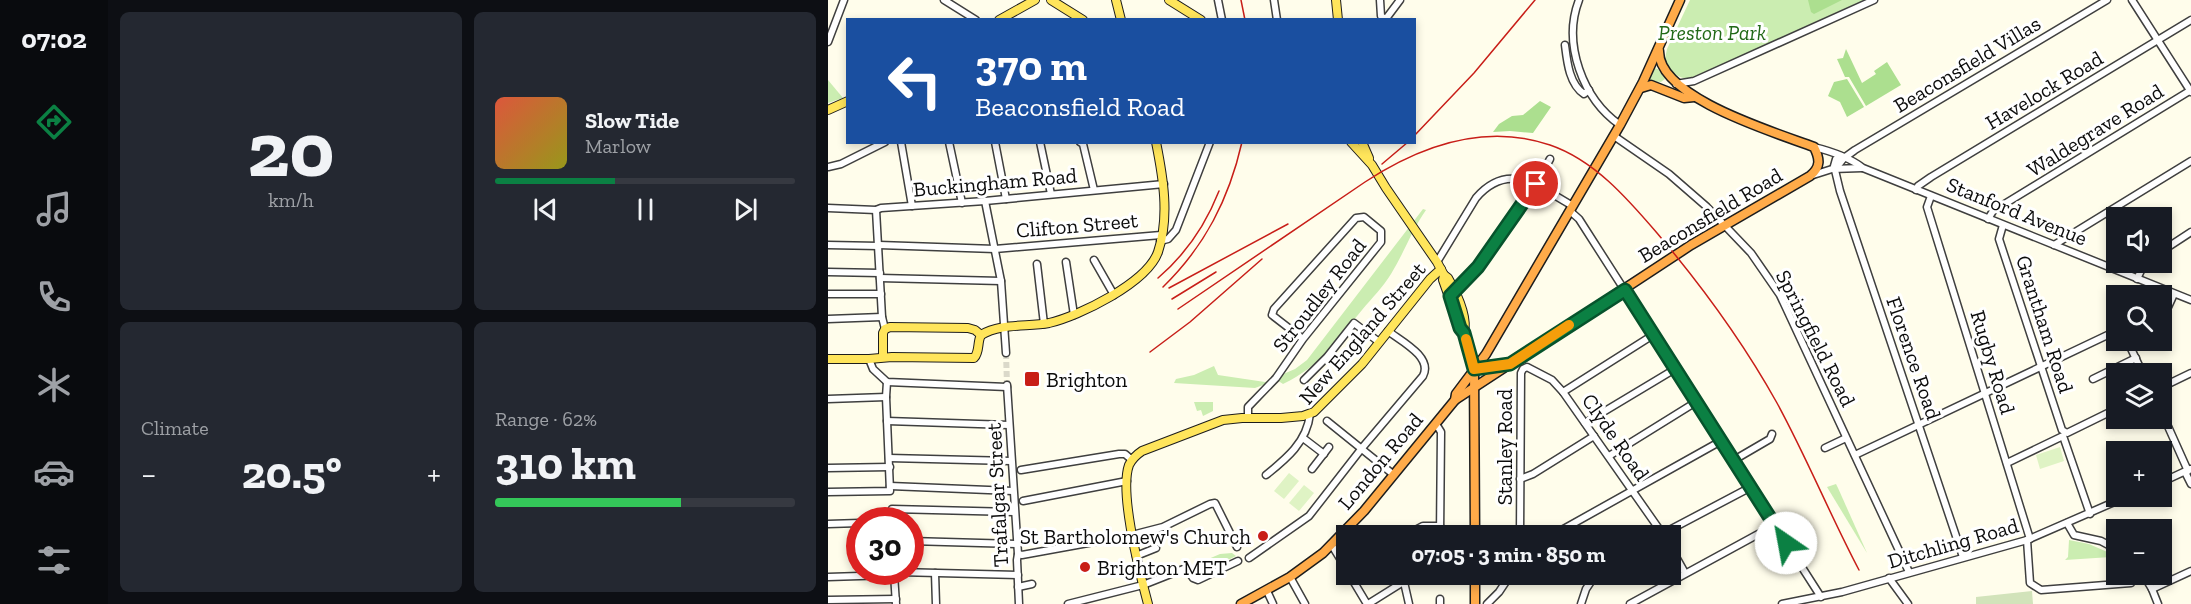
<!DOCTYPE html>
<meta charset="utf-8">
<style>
body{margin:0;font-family:"Zilla Slab",serif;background:#242831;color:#f1f3f6;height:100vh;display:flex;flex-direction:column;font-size:22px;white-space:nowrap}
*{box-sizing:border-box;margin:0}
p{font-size:20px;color:#9ea1a6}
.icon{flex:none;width:33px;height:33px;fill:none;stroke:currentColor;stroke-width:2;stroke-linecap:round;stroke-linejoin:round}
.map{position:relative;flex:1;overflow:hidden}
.details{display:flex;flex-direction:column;gap:12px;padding:12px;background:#0d0f14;width:720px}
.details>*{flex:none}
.banner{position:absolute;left:18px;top:18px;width:570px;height:126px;border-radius:0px;box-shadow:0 3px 9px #0003;background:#1a4fa0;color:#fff;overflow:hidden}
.buttons{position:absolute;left:1278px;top:207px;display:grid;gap:12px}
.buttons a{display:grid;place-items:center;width:66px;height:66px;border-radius:0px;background:#171b24;box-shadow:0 3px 9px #0003;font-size:30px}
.speed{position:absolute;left:18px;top:507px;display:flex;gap:12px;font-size:30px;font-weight:700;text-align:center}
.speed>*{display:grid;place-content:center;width:78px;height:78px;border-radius:50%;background:#171b24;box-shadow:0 3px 9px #0003;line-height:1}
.speed .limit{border:9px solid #d22;background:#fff;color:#111}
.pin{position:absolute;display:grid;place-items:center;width:51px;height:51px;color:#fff;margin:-26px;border:3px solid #fff;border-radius:50%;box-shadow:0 2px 6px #0007}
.me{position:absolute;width:66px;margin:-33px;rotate:327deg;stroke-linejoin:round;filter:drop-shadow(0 0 4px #0008)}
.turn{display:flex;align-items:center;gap:21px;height:126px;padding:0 30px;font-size:27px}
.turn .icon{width:78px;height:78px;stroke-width:2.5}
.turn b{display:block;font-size:42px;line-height:51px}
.big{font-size:45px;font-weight:800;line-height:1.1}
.details .card{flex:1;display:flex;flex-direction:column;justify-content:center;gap:9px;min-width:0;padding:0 21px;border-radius:9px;background:#242831}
.details .dial{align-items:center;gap:0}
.dial b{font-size:78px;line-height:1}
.song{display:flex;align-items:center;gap:18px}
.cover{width:72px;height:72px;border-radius:9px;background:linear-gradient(135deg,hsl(10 70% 55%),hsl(60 70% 35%))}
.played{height:6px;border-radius:3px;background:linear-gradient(90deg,#0b8043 40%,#363941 40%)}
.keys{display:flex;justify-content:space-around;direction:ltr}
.heat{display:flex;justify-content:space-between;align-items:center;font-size:33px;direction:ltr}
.charge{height:9px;border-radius:4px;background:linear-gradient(90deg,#34c759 62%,#363941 0)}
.details .tiles{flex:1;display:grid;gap:12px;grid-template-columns:repeat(2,1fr)}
.trip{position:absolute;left:508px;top:525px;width:345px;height:60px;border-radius:0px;background:#171b24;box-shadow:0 3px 9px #0003;font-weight:800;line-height:60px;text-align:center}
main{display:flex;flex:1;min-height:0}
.tabs{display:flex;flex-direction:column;width:108px;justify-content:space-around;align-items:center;background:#090b0e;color:#9ea1a6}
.tabs .icon{width:42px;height:42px}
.tabs .active{color:#0b8043}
.tabs b{font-size:27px;color:#f1f3f6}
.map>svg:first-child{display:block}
</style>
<main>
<nav class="tabs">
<b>07:02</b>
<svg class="icon active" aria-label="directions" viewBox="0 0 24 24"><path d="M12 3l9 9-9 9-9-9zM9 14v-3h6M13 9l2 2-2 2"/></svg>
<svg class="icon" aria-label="music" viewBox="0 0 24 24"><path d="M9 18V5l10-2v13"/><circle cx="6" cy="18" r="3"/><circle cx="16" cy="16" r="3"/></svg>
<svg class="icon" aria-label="phone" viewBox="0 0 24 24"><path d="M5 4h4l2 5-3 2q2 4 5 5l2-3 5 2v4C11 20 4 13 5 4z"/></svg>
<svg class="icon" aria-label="climate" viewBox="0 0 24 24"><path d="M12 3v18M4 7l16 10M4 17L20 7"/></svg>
<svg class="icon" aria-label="car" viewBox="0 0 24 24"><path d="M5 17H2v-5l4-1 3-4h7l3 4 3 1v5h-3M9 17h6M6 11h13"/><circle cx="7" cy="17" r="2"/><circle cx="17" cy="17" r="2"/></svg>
<svg class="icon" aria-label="filters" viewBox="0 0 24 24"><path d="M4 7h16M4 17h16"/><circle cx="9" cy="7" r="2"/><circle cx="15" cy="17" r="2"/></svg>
</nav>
<section class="details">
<div class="tiles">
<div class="card dial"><b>20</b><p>km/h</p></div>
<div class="card">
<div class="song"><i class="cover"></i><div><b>Slow Tide</b><p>Marlow</p></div></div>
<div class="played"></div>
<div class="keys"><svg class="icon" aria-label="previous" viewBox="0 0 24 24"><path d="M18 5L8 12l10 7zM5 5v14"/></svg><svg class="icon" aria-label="pause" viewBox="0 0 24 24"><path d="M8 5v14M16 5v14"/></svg><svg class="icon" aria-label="next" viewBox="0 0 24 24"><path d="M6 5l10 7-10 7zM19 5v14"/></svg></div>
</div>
<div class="card"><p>Climate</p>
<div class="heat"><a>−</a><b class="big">20.5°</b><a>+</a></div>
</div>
<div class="card"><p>Range · 62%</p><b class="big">310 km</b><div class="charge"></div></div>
</div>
</section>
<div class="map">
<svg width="1363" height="604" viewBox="0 0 1363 604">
<rect width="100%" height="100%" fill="#fffdeb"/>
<g fill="#cbedb1">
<path d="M 862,0 L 1036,0 L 861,79 C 849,78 842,72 836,63 L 839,49 Z"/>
<polygon points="826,68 830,69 837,79 833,82 820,81"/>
<polygon points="0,80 15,98 0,103"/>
<path d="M 595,209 L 598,210 C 584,230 576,253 563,274 C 555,287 544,298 534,310 C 507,342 494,365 455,384 L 449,380 L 427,388 L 346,383 L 348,379 L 366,375 L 386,366 L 390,375 L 437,382 L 467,369 L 479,360 Z"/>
<polygon points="366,402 385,402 385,411 375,416 373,410 369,411"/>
<polygon points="1008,484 1010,488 1039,553 999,487"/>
<polygon points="1241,540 1261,544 1284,554 1283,557 1237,560 1240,557"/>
<polygon points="404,553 408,556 376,572 372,572 368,569 371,563 392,554"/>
</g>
<g fill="#acdf8f">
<polygon points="980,0 1014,0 986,14 983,12"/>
<polygon points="1018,49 1034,83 1048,74 1046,71 1059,62 1073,85 1038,106 1021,77 1017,77 1009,59 1015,58"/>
<polygon points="1019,79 1036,107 1019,117 1012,102 1000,96 1006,82"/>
<polygon points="712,101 723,107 705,133 682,131 665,132 671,124 684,116 695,115"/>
</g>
<polygon fill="#d2e3ba" points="1204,591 1205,604 1148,604 1148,597"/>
<g fill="#dff3c4">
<polygon points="1232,447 1236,461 1212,469 1208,455"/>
<polygon points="461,473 471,481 456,499 446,491"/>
<polygon points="476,485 486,493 471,511 461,503"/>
</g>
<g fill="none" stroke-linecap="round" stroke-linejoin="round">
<polyline stroke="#dbd9ca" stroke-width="6" stroke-dasharray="6 3" stroke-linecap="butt" points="178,353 179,385"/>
<g stroke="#3f3f3f" stroke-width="9">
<g id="minor">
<polyline points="116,0 148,20"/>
<polyline points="390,0 394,20"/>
<polyline points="446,0 449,20"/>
<polyline points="552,0 553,16 557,19"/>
<path d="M 751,0 C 734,44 755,99 792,125"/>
<polyline points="1304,0 1363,92"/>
<polyline points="557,20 572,0"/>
<polyline points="0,42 16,0"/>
<path d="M 737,45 C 739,61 741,84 756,94 L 761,90"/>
<polyline points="848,84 866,81 1046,0"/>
<polyline points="786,136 841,174 879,207 923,253 952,295 1081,572"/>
<polyline points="73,142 84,206"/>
<polyline points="121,142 134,203"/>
<polyline points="167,142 178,199"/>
<polyline points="212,142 223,194"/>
<polyline points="252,142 255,144 266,190"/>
<path d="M 986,147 C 1002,151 1021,157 1035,168 L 1363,300"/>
<polyline points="1013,156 1008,159 1006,166 1012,191 1135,557"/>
<polyline points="0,167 13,164 57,142"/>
<polyline points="1007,169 1016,158 1027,150 1279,0"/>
<polyline points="982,176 1004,169 1034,168"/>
<polyline points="1088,190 1090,186 1103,177 1363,20"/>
<polyline points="1103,196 1099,207 1202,539"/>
<polyline points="157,201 173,281 178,353"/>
<polyline points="0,208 48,210 53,208 157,201 336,184"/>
<polyline points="48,210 54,317 57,329"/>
<polyline points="742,211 751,219 993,597"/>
<polyline points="1160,219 1165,211 1363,90"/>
<polyline points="1175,225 1171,239 1234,430 1239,433 1288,409"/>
<polyline points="332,241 340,239 348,230 382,142"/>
<polyline points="0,245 51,246"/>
<polyline points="51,245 167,249 333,235"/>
<polyline points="1226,245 1363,161"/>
<polyline points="1334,251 1363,232"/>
<polyline points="266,260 286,295"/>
<polyline points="238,262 246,315"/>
<path d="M 609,262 L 648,198 C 681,160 711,187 745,206"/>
<polyline points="209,264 216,324"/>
<polyline points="0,272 52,273"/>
<polyline points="52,278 173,281"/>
<polyline points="1309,279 1317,262"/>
<polyline points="0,294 53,294"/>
<polyline points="624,294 655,260 710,181 722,159"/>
<polyline points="1334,310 1340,307 1346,294"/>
<polyline points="0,319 54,317"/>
<polyline points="1299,340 1315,374"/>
<polyline points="41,359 45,369 59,382 179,387"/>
<polyline points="1265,379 1308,358"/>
<polyline points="476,380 499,357 526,323 551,342"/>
<polyline points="179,385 190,554 189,560 191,604"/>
<polyline points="1334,387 1363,373"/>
<polyline points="735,392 825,335"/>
<polyline points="0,399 58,397"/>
<polyline points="1334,413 1360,471"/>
<polyline points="420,418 420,407 448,378 475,339 553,242 553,231 536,217 528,218 446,309 444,315 475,339"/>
<polyline points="59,421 181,425"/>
<polyline points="499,421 566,475"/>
<polyline points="757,423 847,369"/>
<polyline points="608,424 613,432 612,536"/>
<polyline points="475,438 496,454"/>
<polyline points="997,448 1018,438"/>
<polyline points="1027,455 1288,331"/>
<polyline points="781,456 868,402"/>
<polyline points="61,458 183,461"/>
<polyline points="906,460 942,439 944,434"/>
<polyline points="1179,463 1235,436 1262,514"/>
<polyline points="0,468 62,467"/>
<polyline points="484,469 501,447"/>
<polyline points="193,470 291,454 297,454 304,460"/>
<polyline points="1357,472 1363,484"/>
<path d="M 438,475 C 458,459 479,442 482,414"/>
<polyline points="692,479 705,474 766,436"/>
<polyline points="1334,482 1362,469"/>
<polyline points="62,486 185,491"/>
<polyline points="0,492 62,491 58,397 59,382"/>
<polyline points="195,501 299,481"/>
<polyline points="64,520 64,509 186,512"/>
<polyline points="1239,523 1246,535 1273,541 1288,549"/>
<polyline points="0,524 32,523"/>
<polyline points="832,535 923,487"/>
<polyline points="576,536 595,526 612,526"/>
<polyline points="692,536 693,373 695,369 699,367 724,380 735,392 836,536"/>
<polyline points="723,536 893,441"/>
<polyline points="1199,540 1202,583 1213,590 1303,583"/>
<polyline points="82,541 188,544"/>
<polyline points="503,544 519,570"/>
<polyline points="843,548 857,573"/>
<polyline points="190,554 194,555 304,535 335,527 382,504 387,503 409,547"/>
<polyline points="308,556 328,548"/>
<path d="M 421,558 L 481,516 L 534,448 L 595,376 C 605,357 573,341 560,331"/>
<polyline points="107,573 108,604"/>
<polyline points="66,574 68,604"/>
<polyline points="521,574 539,604"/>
<polyline points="1315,574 1324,589 1330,604"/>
<polyline points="0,577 63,575 70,572 190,575"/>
<polyline points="462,577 477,604"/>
<polyline points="1061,578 1080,604"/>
<polyline points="576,582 581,604"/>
<polyline points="190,587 204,584"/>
<polyline points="1324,589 1363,571"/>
<polyline points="439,591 445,604"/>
<polyline points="612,599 612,604"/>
<polyline points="0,600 68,599"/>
<polyline points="240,604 315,585 358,568 365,578 370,580 410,561"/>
<polyline points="540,604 588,574"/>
<polyline points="659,604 671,592 683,574"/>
<polyline points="753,604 758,589 768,574"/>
<polyline points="802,604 947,525"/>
<polyline points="954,604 1014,592 1199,540 1300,496"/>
</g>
</g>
<g stroke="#1d1d1d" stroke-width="10">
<g id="major">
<polyline points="223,0 255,20"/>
<polyline points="288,0 293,20"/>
<polyline points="341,0 373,20"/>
<polyline points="508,0 510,20"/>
<polyline points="171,20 207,0"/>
<polyline points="0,110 20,101"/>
<polyline points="523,142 544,165 558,188 609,262 616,275 615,280 632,328 636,333 646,369"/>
<polyline points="534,142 541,158"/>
<path d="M 616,275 L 620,278 C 628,292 640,316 636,333"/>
<path d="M 153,335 C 172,323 199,327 221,323 C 251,316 319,283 330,252 C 342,217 335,177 328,142"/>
<polyline points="55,357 55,333 57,329 62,327 140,328 147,330 153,335"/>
<path d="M 0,359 L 41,359 L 64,357 L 146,358 C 152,352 149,342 153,335"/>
<path d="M 320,604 C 312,574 291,493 301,465 C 304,459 308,455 314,451 L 395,420 L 414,418 L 453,418 L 475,416 L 486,412 L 534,364 L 602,279 L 613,269"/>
</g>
</g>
<g stroke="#1d1d1d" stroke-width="11">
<g id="highway">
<polyline points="813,88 823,85 856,98 866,97"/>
<polyline points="646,369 647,536"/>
<polyline points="646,369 678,365"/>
<path d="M 627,400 L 863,245 L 982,176 C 993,167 992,159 986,147 C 949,133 830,98 831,51"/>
<polyline points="647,574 647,604"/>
<polyline points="413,604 462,577 495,553 536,511 627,400 628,394 658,354 792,125 815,82 852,0"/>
</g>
</g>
<use href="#minor" stroke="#fff" stroke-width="6"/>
<use href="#major" stroke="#ffe55b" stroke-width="8"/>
<use href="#highway" stroke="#ffab49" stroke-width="8"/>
<g stroke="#c81e18" stroke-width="1.5">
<polyline points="413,0 417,20"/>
<polyline points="586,136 646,73 707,0"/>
<polyline points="554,164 580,142"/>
<path d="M 330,278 C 357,255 378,224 391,191"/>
<path d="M 335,287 C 377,246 401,199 414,142"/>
<polyline points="341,288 460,224"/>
<polyline points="344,299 388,272"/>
<path d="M 350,309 L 537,182 C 592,146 657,123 722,145 C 766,160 799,198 829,233 C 874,286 915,342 949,403 C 979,458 1002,515 1031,570"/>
<polyline points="322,352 362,322 434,259"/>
</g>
</g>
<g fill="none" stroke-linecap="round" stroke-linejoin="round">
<g stroke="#07532c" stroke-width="15">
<polyline id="route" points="708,184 650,267 622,296 632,328 636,333 646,369 682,364 797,290 958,543"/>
</g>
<use href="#route" stroke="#0b8043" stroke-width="10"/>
<polyline stroke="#f59e0b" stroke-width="10" points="638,339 646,369 682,364 741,325"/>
</g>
<g fill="#c81e18" stroke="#fff" stroke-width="2">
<rect x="196" y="371" width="16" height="16" rx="3"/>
<circle cx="435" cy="536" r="6"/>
<circle cx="257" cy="567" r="6"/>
</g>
<g text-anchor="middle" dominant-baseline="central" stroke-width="6" stroke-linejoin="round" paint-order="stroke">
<g font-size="21" font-style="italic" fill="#216917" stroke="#fff">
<text x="884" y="32">Preston Park</text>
</g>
<g font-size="21" fill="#0c0c0c" stroke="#fff">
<text transform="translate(1139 64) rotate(-31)">Beaconsfield Villas</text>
<text transform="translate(1216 90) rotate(-31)">Havelock Road</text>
<text transform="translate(1267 130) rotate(-32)">Waldegrave Road</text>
<text transform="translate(167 182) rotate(-5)">Buckingham Road</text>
<text transform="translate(1189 211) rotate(22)">Stanford Avenue</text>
<text transform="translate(882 215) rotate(-31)">Beaconsfield Road</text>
<text transform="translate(249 225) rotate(-5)">Clifton Street</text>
<text transform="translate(491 295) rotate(-52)">Stroudley Road</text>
<text transform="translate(1217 324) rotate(72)">Grantham Road</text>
<text transform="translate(534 333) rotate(-49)">New England Street</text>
<text transform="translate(988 338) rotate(63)">Springfield Road</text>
<text transform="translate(1086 358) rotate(71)">Florence Road</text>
<text transform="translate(1165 362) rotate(73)">Rugby Road</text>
<text transform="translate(788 437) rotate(55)">Clyde Road</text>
<text transform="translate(676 447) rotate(-90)">Stanley Road</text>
<text transform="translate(552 461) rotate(-50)">London Road</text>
<text transform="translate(169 495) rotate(-93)">Trafalgar Street</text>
<text transform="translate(1125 543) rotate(-16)">Ditchling Road</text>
</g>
<g font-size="21" fill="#0c0c0c" stroke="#fff" text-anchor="start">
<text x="218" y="379">Brighton</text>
<text x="423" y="536" text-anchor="end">St Bartholomew's Church</text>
<text x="269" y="567">Brighton MET</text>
</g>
</g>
</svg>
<div class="buttons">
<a><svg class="icon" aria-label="sound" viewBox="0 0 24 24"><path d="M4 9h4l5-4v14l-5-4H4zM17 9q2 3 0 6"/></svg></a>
<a><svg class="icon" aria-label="search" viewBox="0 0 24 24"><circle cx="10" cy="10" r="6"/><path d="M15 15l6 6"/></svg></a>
<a><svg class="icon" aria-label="layers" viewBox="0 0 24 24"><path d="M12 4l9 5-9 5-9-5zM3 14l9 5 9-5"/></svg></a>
<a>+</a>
<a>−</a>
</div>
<div class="speed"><div class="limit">30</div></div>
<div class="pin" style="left:708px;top:184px;background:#d93025"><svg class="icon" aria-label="arrive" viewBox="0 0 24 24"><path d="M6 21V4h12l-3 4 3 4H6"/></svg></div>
<svg class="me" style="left:958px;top:543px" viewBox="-20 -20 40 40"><circle r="19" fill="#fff"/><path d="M0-13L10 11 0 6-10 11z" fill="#0b8043"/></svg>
<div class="trip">07:05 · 3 min · 850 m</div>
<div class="banner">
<div class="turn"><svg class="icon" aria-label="left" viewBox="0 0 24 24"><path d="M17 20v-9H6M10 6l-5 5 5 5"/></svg><div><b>370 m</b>Beaconsfield Road</div></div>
</div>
</div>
</main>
